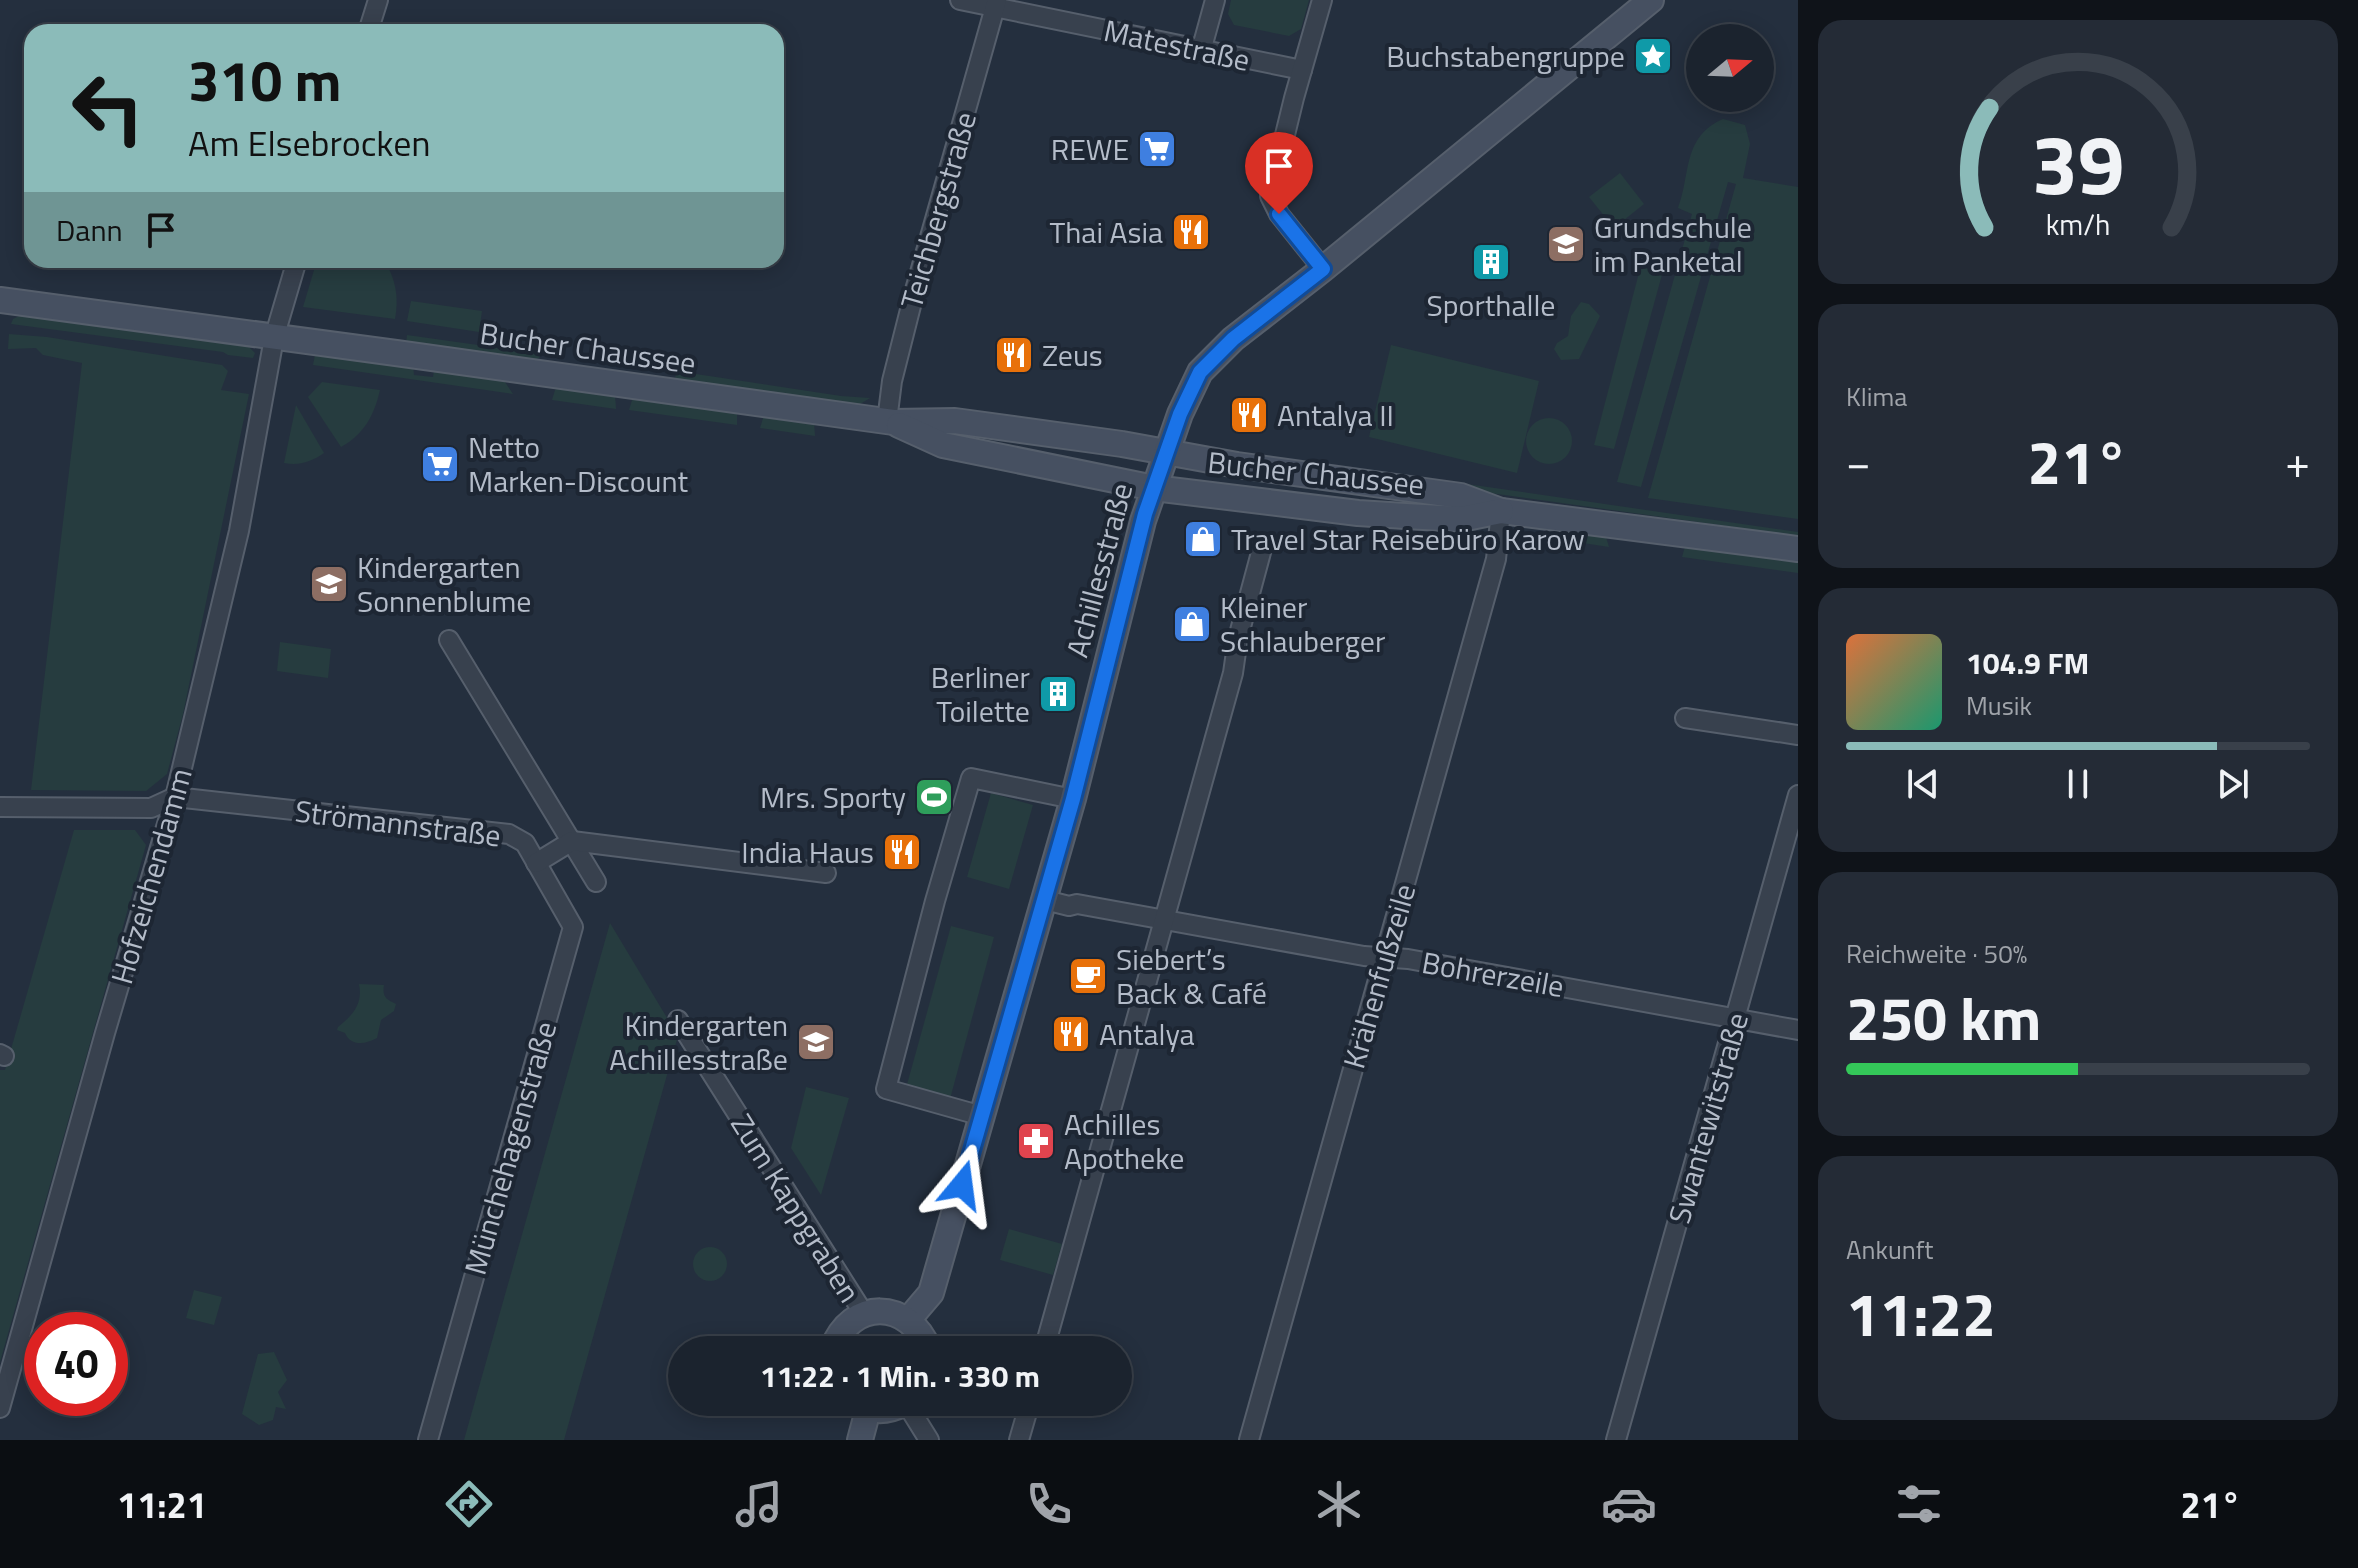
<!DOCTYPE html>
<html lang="de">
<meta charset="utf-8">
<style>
body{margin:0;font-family:"Titillium Web",sans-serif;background:#242b36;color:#f1f3f6;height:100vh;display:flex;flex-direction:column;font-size:30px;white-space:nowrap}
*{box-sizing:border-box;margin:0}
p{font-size:26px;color:#a0a4aa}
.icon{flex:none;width:44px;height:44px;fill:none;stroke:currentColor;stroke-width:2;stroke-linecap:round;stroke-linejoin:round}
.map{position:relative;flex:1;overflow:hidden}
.drawer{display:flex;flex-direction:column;gap:20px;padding:20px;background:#0f1319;width:560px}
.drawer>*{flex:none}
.guide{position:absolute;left:24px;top:24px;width:760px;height:244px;border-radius:24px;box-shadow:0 4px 20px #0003,0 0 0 2px #39404a;background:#8bbbb9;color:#111;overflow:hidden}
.needle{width:52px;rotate:71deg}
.fabs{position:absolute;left:1686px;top:24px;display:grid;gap:16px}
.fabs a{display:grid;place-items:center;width:88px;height:88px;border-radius:50%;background:#1b232e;box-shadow:0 4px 20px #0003,0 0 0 2px #39404a;font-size:40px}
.speed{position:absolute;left:24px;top:1312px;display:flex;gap:16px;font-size:40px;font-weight:700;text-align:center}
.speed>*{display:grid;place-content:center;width:104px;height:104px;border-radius:50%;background:#1b232e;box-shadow:0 4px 20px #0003,0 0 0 2px #39404a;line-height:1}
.speed .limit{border:12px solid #d22;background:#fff;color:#111}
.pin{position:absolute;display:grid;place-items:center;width:68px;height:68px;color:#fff;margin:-82px -34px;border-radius:50% 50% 50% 0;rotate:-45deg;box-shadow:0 0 8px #0007}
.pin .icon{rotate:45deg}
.me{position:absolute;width:88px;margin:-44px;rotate:16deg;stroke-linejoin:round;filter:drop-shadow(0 0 6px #0008)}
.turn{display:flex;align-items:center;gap:28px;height:168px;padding:0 32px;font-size:36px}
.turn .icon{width:104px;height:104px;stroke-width:2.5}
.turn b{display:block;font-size:56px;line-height:68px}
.then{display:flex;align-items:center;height:76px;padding:0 32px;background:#0003;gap:16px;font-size:30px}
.big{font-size:60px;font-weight:700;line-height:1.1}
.drawer .card{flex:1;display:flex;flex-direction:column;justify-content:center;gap:12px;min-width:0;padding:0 28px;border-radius:24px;background:#242b36}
.drawer .dial{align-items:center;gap:0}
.dial svg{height:208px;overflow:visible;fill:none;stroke:#39404a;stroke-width:7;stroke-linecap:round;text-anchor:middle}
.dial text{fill:#f1f3f6;stroke:none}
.song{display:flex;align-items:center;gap:24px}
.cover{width:96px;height:96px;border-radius:12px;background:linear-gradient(135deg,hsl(20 70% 55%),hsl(160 70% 35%))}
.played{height:8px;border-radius:4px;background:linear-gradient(90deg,#8bbbb9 80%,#39404a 80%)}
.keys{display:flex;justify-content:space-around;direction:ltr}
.heat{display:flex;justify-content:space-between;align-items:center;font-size:44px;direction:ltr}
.charge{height:12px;border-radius:6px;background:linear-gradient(90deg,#34c759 50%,#39404a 0)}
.trip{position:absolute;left:668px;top:1336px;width:464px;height:80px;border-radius:40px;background:#1b232e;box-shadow:0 4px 20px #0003,0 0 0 2px #39404a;font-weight:700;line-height:80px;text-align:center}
.tab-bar{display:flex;height:128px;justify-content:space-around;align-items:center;background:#0b0e12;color:#a0a4aa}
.tab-bar .icon{width:56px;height:56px}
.tab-bar .active{color:#8bbbb9}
.tab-bar b{font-size:36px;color:#f1f3f6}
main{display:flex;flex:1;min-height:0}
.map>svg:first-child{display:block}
</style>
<main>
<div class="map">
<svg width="1798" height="1440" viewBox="0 0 1798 1440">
<rect width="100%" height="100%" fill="#242f3e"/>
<g fill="#263c3f">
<polygon points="1231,0 1309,0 1301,29 1289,36 1234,25 1228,14"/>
<path d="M 1723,119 L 1745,125 L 1750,144 L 1743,178 L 1798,187 L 1798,519 L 1648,498 L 1736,184 L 1728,182 L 1641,487 L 1617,482 L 1692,214 L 1678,208 C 1691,174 1682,137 1723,119 Z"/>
<polygon points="1620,173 1644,204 1614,228 1589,197"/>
<path d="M 317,260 L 384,260 C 396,279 399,298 395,319 L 303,307 Z"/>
<polygon points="1641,265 1663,271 1614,449 1594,445"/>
<polygon points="411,301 482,311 479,332 407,321"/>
<polygon points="1581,302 1589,304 1600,316 1579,359 1561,360 1554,349 1557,343 1568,336 1571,316"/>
<polygon points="21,315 238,344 249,347 255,353 253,358 228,355 223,352 11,324 13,319"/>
<polygon points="9,334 47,337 222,365 228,371 221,390 249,394 183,714 167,774 146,791 31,790 82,363 43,355 36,348 8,349"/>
<polygon points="407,335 541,354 539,358 532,361 406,344"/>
<polygon points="1391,345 1539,381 1517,473 1369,437"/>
<polygon points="315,355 413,366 414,375 433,377 434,370 503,379 513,394 313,365"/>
<polygon points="676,371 841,396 870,398 860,404 852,405 675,380"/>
<path d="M 322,382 L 380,390 C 374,416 364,434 341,447 L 308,397 Z"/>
<polygon points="560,386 615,394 616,409 552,400 555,390"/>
<polygon points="633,397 737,411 737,425 629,410"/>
<path d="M 296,405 L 324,453 C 311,462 299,466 284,463 Z"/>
<polygon points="764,415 814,422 815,436 760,428"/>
<circle cx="1549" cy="441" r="23"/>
<polygon points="1453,482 1798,532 1798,536 1490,493 1454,485"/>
<polygon points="1529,534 1605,534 1609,547 1563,540 1528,542"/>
<polygon points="1686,543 1798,558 1798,573 1682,557"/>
<polygon points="280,642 331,649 328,678 277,671"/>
<polygon points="991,793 1033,805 1009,889 967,877"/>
<polygon points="74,830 135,830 146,845 0,1362 0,1070 5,1070"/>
<polygon points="610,923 678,1036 564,1440 464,1440"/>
<polygon points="951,926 994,937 950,1099 906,1088"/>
<path d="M 359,984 L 384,985 C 382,997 386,999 396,1004 L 394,1011 L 381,1020 L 377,1038 C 366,1044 351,1047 345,1033 L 337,1030 L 338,1027 C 353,1015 363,1004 359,984 Z"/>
<polygon points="806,1087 849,1098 821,1195 791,1148"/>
<polygon points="1009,1229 1062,1244 1053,1275 1000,1260"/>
<circle cx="710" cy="1264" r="17"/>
<polygon points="194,1290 222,1297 214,1325 186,1318"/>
<polygon points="274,1352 287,1380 278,1392 286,1409 276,1407 273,1420 259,1425 242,1414 258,1354"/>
</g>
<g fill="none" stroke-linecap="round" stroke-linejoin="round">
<g stroke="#565f6c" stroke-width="22">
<g id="street">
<polyline points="960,0 1302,70"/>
<polyline points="1322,0 1294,98 1270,196 1279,214 1323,269"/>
<polyline points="368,32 378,0"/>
<polyline points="1201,51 1215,0"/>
<polyline points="887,421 892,381 915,290 997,0"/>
<polyline points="449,640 596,882"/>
<polyline points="1685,718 1798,735"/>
<polyline points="0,807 151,808 175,797 509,834 525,843 573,927 428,1440"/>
<polyline points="536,863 572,841 826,873"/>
<polyline points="1045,900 1069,906 1077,904 1364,956 1408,959 1798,1030"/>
<polyline points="678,1020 864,1314"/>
<polyline points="0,1054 4,1056"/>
<polyline points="982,1116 886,1089 935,901 971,778 1073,799"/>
<polyline points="1044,1350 1233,673 1238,638 1263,545"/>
<polyline points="906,1403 929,1440"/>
<polyline points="0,1408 105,1033 175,797 239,531 274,338 297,260"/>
<polyline points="1019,1440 1030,1402"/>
<polyline points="1249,1440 1496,559 1501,511"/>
<polyline points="1616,1440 1798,795"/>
</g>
</g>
<g stroke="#565f6c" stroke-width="28">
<g id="secondary">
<polyline points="0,300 396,353 893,422 955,421 1122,444 1237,465 1461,496 1501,511 1798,549"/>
<polyline points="899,425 943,445 1154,488 1358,513 1405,516 1461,519 1501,511"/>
<polyline points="908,1320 931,1293 1073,799 1143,521 1180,414 1200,372 1233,339 1323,269 1651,0"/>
<path d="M 832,1350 C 851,1298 909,1299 929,1350"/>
<path d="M 852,1402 C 875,1413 885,1413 908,1402"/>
<polyline points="860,1440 868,1410"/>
</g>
</g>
<use href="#street" stroke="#38414e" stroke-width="18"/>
<use href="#secondary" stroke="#465061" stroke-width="24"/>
</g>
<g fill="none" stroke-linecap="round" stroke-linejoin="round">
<g stroke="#114b97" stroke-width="20">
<polyline id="route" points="962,1185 1073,799 1145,514 1180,414 1200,372 1233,339 1323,269 1279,214"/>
</g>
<use href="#route" stroke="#1a73e8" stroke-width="14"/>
</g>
<defs>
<g id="sight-square" transform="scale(2)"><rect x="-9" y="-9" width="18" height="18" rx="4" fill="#0f9aa8" stroke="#1d2633"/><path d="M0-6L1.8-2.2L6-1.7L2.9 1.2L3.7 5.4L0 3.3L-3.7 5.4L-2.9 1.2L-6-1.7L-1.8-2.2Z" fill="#fff"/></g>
<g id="supermarket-square" transform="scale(2)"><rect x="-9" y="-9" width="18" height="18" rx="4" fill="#3f7fe0" stroke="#1d2633"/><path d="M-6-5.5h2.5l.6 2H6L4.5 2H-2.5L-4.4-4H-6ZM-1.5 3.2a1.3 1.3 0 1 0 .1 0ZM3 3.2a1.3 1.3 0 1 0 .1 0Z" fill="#fff"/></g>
<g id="restaurant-square" transform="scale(2)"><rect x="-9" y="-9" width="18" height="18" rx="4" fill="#e8710a" stroke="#1d2633"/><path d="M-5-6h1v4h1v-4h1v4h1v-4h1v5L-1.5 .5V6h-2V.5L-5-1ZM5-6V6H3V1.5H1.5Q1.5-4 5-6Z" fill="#fff"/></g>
<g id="school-square" transform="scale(2)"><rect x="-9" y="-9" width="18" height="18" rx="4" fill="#8d6e63" stroke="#1d2633"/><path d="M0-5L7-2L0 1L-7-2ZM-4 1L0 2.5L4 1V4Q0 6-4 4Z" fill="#fff"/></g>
<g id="building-square" transform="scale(2)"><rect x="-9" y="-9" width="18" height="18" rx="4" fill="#0f9aa8" stroke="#1d2633"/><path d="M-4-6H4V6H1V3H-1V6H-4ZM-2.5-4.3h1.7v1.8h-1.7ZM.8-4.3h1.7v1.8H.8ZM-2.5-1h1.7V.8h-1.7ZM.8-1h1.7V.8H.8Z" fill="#fff"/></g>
<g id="shop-square" transform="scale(2)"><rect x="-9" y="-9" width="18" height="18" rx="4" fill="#3f7fe0" stroke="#1d2633"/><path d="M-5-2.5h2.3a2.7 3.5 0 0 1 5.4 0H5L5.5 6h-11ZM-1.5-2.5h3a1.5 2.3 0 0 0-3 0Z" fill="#fff"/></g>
<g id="stadium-square" transform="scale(2)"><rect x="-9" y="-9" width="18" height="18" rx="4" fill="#2e9e5b" stroke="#1d2633"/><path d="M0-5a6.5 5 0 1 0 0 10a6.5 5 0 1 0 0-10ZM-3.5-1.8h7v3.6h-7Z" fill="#fff"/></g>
<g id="cafe-square" transform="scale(2)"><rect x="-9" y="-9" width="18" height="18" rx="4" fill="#e8710a" stroke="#1d2633"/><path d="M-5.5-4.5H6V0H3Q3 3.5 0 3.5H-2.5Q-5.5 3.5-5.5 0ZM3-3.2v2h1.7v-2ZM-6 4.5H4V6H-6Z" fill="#fff"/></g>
<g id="pharmacy-square" transform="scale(2)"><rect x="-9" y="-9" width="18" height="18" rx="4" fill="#e0444e" stroke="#1d2633"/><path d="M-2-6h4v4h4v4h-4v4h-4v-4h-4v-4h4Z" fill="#fff"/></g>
</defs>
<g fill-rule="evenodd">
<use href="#sight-square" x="1653" y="56"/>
<use href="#supermarket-square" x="1157" y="149"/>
<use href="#restaurant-square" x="1191" y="232"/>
<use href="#school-square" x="1566" y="244"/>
<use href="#building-square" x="1491" y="262"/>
<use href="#restaurant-square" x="1014" y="355"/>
<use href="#restaurant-square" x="1249" y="415"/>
<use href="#supermarket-square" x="440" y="464"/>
<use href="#shop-square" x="1203" y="539"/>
<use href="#school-square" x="329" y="584"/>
<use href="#shop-square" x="1192" y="624"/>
<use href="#building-square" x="1058" y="694"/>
<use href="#stadium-square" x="934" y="797"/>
<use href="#restaurant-square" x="902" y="852"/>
<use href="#cafe-square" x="1088" y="976"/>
<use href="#restaurant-square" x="1071" y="1034"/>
<use href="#school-square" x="816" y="1042"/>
<use href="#pharmacy-square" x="1036" y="1141"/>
</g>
<g text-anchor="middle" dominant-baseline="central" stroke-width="8" stroke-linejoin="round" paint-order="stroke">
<g font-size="30" fill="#b4bcc9" stroke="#1d2633">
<text transform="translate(1177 45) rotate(12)">Matestraße</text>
<text transform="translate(938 210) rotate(-74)">Teichbergstraße</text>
<text transform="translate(588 348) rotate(8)">Bucher Chaussee</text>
<text transform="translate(1316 473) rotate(6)">Bucher Chaussee</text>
<text transform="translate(1099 570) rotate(-75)">Achillesstraße</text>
<text transform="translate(398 823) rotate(7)">Strömannstraße</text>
<text transform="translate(151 876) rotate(-74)">Hofzeichendamm</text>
<text transform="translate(1493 974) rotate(10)">Bohrerzeile</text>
<text transform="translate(1379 976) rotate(-74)">Krähenfußzeile</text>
<text transform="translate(1708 1118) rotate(-74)">Swantewitstraße</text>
<text transform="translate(510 1148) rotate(-74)">Münchehagenstraße</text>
<text transform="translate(796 1208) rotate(58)">Zum Kappgraben</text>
</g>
<g font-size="30" fill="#b4bcc9" stroke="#1d2633" text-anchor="start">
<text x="1625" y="56" text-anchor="end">Buchstabengruppe</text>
<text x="1129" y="149" text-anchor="end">REWE</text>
<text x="1594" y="227">Grundschule<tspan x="1594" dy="34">im Panketal</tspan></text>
<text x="1163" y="232" text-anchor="end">Thai Asia</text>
<text x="1491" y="305" text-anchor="middle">Sporthalle</text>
<text x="1042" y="355">Zeus</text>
<text x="1277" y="415">Antalya II</text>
<text x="468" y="447">Netto<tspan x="468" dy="34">Marken-Discount</tspan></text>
<text x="1231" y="539">Travel Star Reisebüro Karow</text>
<text x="357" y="567">Kindergarten<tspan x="357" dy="34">Sonnenblume</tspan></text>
<text x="1220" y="607">Kleiner<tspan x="1220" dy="34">Schlauberger</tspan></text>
<text x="1030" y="677" text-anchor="end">Berliner<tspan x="1030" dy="34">Toilette</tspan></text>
<text x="906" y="797" text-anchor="end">Mrs. Sporty</text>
<text x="874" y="852" text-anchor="end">India Haus</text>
<text x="1116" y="959">Siebert’s<tspan x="1116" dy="34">Back &amp; Café</tspan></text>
<text x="788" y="1025" text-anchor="end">Kindergarten<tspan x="788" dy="34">Achillesstraße</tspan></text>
<text x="1099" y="1034">Antalya</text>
<text x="1064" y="1124">Achilles<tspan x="1064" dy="34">Apotheke</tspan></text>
</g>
</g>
</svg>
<div class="fabs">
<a><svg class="needle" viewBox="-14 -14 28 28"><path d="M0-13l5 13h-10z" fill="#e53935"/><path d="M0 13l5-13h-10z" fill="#a0a4aa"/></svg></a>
</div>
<div class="speed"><div class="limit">40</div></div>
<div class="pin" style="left:1279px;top:214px;background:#d93025"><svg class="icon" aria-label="arrive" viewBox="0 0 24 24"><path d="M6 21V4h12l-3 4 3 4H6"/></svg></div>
<svg class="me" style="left:962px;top:1185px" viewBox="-20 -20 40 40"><path d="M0-17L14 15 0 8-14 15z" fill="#1a73e8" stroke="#fff" stroke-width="4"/></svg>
<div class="trip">11:22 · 1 Min. · 330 m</div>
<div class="guide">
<div class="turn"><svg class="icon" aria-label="left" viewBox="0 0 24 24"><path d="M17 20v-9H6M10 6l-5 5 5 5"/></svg><div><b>310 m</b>Am Elsebrocken</div></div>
<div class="then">Dann<svg class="icon" aria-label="arrive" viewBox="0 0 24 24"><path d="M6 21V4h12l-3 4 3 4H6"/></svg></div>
</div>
</div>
<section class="drawer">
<div class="card dial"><svg viewBox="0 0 100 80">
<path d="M14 69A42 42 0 1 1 86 69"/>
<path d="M14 69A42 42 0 0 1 16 23" stroke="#8bbbb9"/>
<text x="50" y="56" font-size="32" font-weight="700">39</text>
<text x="50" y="72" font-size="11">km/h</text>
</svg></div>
<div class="card"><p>Klima</p>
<div class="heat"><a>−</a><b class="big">21°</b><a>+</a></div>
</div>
<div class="card">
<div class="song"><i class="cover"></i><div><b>104.9 FM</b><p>Musik</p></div></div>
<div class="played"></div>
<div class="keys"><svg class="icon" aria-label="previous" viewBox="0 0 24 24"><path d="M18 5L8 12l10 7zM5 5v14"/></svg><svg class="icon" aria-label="pause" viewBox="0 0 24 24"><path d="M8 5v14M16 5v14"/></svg><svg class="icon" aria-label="next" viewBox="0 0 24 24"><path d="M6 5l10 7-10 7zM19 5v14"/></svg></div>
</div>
<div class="card"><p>Reichweite · 50%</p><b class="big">250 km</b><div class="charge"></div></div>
<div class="card"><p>Ankunft</p><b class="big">11:22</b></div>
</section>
</main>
<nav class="tab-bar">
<b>11:21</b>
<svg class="icon active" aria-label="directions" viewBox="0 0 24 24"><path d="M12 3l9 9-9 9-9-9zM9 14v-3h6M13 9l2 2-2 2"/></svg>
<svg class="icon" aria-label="music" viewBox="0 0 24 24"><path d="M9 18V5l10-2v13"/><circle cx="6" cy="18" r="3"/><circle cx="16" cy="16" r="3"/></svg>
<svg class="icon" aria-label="phone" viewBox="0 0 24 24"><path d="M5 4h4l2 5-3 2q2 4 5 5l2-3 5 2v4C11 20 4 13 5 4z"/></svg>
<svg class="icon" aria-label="climate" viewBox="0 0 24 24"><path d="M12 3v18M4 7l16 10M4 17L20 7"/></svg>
<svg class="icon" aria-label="car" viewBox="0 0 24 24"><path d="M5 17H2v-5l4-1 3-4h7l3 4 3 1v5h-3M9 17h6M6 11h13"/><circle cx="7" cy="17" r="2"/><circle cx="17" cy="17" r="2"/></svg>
<svg class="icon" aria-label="filters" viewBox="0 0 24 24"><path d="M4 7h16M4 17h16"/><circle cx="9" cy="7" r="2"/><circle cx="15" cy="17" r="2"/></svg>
<b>21°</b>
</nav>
